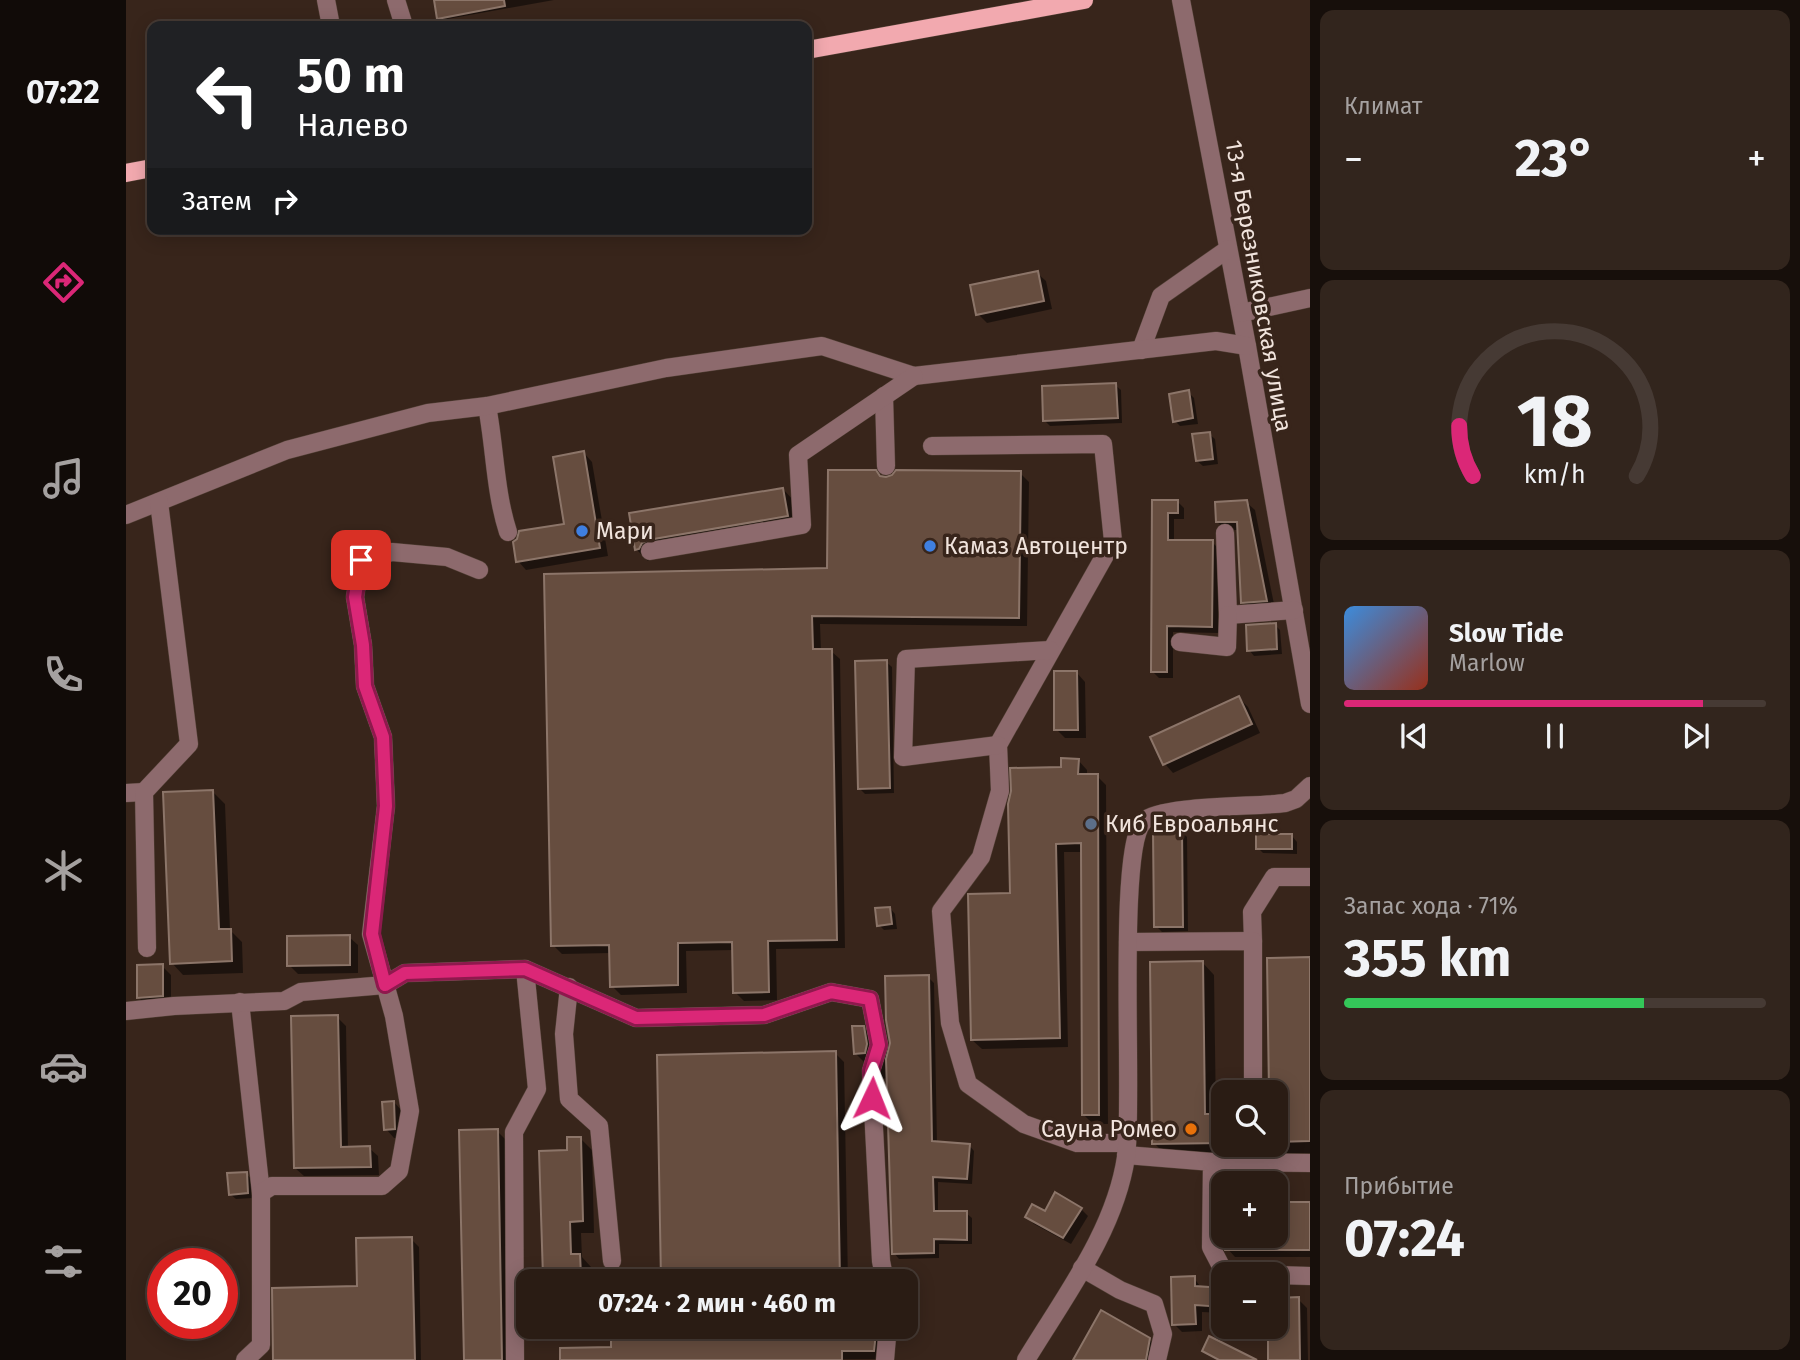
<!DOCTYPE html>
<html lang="ru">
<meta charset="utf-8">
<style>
body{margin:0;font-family:"Fira Sans",sans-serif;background:#32251d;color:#f1f3f6;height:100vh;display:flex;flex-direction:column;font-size:26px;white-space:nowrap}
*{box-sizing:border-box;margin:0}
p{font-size:23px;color:#a5a1a0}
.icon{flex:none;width:38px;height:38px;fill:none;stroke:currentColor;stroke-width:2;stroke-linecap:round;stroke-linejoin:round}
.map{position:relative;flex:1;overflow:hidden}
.drawer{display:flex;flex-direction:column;gap:10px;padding:10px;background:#170f0b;width:490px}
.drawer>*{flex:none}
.top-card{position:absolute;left:21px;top:21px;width:665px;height:214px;border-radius:14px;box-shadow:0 4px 18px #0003,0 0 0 2px #463a34;background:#202124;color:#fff;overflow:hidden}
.buttons{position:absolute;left:1085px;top:1080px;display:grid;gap:14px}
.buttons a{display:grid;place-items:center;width:77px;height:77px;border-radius:14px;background:#2a1c14;box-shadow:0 4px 18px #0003,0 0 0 2px #463a34;font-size:35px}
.speed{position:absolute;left:21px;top:1248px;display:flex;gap:14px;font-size:35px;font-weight:700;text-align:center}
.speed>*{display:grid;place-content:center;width:91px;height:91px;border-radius:50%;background:#2a1c14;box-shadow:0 4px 18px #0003,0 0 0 2px #463a34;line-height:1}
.speed .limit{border:10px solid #d22;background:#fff;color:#111}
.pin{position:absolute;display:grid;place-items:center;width:60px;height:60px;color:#fff;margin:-30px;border-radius:14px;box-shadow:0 4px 10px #0006}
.me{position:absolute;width:77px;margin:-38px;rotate:2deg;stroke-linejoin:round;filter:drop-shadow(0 0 5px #0008)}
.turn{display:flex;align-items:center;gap:24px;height:147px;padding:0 35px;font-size:32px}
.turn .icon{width:91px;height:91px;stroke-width:2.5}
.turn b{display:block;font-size:49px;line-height:60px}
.then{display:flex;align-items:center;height:66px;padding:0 35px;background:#0003;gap:14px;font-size:26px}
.big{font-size:52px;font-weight:700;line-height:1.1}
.drawer .tile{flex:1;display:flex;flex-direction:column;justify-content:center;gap:10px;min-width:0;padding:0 24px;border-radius:14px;background:#32251d}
.drawer .dial{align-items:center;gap:0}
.dial svg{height:182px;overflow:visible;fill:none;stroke:#463a34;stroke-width:7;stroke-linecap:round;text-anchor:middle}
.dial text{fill:#f1f3f6;stroke:none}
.song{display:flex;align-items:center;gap:21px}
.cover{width:84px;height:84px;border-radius:10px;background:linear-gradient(135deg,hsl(210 70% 55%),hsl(10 70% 35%))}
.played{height:7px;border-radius:4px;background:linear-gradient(90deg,#db2777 85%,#463a34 85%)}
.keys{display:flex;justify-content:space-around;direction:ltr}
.heat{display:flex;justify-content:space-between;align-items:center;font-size:38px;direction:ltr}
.charge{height:10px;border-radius:5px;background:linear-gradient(90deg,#34c759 71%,#463a34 0)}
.trip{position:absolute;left:390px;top:1269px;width:402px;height:70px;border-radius:14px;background:#2a1c14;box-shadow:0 4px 18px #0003,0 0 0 2px #463a34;font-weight:700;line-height:70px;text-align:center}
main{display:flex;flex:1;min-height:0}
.menu{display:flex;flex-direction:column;width:126px;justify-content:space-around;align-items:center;background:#110b08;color:#a5a1a0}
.menu .icon{width:49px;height:49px}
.menu .active{color:#db2777}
.menu b{font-size:32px;color:#f1f3f6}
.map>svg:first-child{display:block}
</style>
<main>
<nav class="menu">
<b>07:22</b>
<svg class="icon active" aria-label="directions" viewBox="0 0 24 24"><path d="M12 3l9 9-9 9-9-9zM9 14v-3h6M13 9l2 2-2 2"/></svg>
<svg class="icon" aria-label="music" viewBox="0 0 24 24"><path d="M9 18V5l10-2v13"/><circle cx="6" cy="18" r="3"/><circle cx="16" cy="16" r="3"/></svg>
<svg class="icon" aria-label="phone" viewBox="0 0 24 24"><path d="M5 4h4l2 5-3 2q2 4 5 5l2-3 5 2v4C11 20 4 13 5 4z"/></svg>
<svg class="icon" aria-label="climate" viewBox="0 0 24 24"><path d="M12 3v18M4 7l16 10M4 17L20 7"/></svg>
<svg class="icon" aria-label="car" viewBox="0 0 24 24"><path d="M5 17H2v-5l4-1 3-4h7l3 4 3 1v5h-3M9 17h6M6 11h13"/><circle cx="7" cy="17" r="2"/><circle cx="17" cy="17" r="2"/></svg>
<svg class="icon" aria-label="filters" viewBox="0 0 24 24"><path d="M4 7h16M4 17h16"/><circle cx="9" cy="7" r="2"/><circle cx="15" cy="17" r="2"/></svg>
</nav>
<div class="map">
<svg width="1184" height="1360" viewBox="0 0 1184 1360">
<rect width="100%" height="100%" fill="#38251b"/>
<g fill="#0007">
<polygon points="310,0 428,0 316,20 313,18"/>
<polygon points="259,19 265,26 234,26 234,24"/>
<polygon points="911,273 920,281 926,309 861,323 852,314"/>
<polygon points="989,385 995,390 996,423 924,426 919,421"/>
<polygon points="1062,392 1068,398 1072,424 1054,426 1049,421"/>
<polygon points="1083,434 1089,439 1092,464 1077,466 1071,461"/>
<polygon points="458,453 466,462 482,556 400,570 392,561 440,525"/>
<polygon points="894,473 903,482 901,626 694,624 695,651 705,651 714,659 719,948 650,949 651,1000 618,1001 609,992 608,950 560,951 561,993 495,995 486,986 485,953 436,954 427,945 703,570 755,478"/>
<polygon points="657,489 668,501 673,527 528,554 522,561 510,549 505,514"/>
<polygon points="1051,501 1058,508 1058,519 1048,519 1048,541 1086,542 1093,549 1092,633 1047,632 1047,678 1033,678 1026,671 1028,502"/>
<polygon points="1120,502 1129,510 1149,609 1126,611 1117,602 1113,530 1100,530 1091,522"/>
<polygon points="1149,625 1154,630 1156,654 1128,656 1123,650"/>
<polygon points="760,662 766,667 768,793 739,794 733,788"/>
<polygon points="951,673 959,682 960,738 939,738 930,729"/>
<polygon points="1113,698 1122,707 1134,733 1047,773 1039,764 1027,738"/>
<polygon points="952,760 961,770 961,776 971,776 980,785 982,1124 967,1124 958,1115 957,852 938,852 942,1047 856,1049 846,1040 886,895 936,769"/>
<polygon points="87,792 99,804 104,930 116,942 117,973 57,975 46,963"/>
<polygon points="1055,831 1061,837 1062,931 1036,932 1030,926"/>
<polygon points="1166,836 1171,842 1171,854 1137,853 1132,848"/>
<polygon points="764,908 769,914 771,929 758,930 753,925"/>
<polygon points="223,937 232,945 232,973 172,974 163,965"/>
<polygon points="1143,959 1184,959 1184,1153 1040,1155 1028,1143 1077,963 1088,975 1090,1116 1097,1116 1097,1144 1150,1144 1150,1092 1144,1092"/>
<polygon points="36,966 45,975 45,1004 22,1006 13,998"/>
<polygon points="802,977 808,983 811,1143 843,1145 848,1151 846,1184 812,1182 812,1213 840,1213 846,1218 846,1244 813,1244 813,1258 773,1259 768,1253 763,1078 755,1079 729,1053 737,1027 764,1054"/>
<polygon points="211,1017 220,1026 222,1149 243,1148 252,1156 253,1175 178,1176 169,1168"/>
<polygon points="709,1053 718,1062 722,1281 747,1281 537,1281"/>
<polygon points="268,1102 276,1111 277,1137 268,1138 260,1129"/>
<polygon points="371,1131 382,1142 386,1360 339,1360"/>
<polygon points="454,1138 466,1150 468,1233 455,1233 456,1257 465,1267 466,1281 424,1281 418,1276 443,1152"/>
<polygon points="120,1174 126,1179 127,1198 110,1199 104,1194"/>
<polygon points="1150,1204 1184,1204 1184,1257 1109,1257 1099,1246 1099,1236 1150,1236"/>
<polygon points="955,1209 962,1216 945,1244 908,1224 901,1217"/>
<polygon points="285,1239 293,1247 295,1360 148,1360"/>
<polygon points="1068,1278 1076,1289 1097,1290 1097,1313 1076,1312 1076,1331 1056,1332 1048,1324"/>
<polygon points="1172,1299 1181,1308 1182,1360 1144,1360 1150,1326 1150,1300"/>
<polygon points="486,1326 756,1326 756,1359 436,1360 487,1348"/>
<polygon points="1023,1339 1032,1348 1030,1360 949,1360"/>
</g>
<g fill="#664d3f" stroke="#8c7569" stroke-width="2">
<polygon points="308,0 378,0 379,6 311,19"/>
<polygon points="912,271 918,301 850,315 844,285"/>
<polygon points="990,383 992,418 917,421 916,386"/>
<polygon points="1063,390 1067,418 1047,422 1043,394"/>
<polygon points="1084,432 1087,459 1070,461 1066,434"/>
<polygon points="458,451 474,548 390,562 387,542 391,539 393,531 438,524 427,457"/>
<polygon points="702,470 750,470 754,476 760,477 766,475 770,470 895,471 893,618 686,616 687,649 706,649 711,940 642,941 643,992 607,993 606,942 552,943 552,985 484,987 483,945 425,946 418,574 701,568"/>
<polygon points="657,488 662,516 522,540 516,543 513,549 509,550 503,513"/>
<polygon points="1026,500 1052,500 1052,513 1042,513 1042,540 1087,540 1086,627 1041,626 1041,672 1025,672"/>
<polygon points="1121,500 1141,601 1115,603 1111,522 1090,522 1089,502"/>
<polygon points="1150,623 1151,649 1121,651 1120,625"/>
<polygon points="761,660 764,788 732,789 729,661"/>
<polygon points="928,671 951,671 952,730 928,730"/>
<polygon points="1113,696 1126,724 1037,765 1024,737"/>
<polygon points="935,758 953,759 952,774 972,774 973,1115 956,1115 955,843 930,844 934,1038 845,1040 842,894 884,893 882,804 885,791 884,768 935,767"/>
<polygon points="87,790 93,929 105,929 106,961 44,964 37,792"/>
<polygon points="1027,830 1056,830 1057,927 1028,927"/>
<rect x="1130" y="834" width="36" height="15"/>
<polygon points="764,907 766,924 751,926 749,908"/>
<polygon points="224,935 224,965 161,966 161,936"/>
<polygon points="1184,957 1184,1141 1150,1142 1150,1092 1143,1092 1141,958"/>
<polygon points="1077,961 1079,1114 1097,1114 1097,1143 1026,1144 1024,962"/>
<polygon points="37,964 37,996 11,998 11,965"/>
<polygon points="803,975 806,1141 844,1144 841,1179 807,1177 808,1211 841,1211 841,1240 808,1239 808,1253 766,1254 760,1059 764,1043 760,1020 759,976"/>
<polygon points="212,1015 215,1147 244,1146 245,1167 168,1168 165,1016"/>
<polygon points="726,1026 738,1026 741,1044 739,1053 728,1054"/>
<polygon points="710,1051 714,1281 535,1281 531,1055"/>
<polygon points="268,1101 269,1129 258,1130 256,1102"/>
<polygon points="372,1129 376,1360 338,1360 333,1130"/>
<polygon points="441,1137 455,1137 457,1221 444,1222 445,1254 454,1254 455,1275 417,1277 413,1151 441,1150"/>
<polygon points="121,1172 122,1193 103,1195 101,1173"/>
<polygon points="929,1192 956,1208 937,1238 899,1217 906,1204 919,1211"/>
<polygon points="1150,1202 1184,1202 1184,1250 1099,1250 1097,1236 1150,1236"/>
<polygon points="286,1237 289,1360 147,1360 146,1288 231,1286 230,1238"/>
<polygon points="1069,1276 1069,1286 1097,1288 1097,1307 1069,1305 1070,1324 1046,1325 1045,1277"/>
<polygon points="1173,1297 1174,1360 1142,1360 1142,1326 1150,1326 1150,1298"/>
<polygon points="975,1310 1024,1338 1020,1360 947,1360"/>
<polygon points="485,1326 749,1326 749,1342 748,1351 716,1351 716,1360 434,1360 434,1348 485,1347"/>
<polygon points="1083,1336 1131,1360 1093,1360 1076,1351"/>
</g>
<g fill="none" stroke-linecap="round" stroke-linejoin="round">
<g stroke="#524036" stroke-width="19">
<g id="minor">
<polyline points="200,0 205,26"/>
<polyline points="270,0 278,26"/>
<polyline points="1055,0 1121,346 1184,704"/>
<polyline points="1115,313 1184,298"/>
<polyline points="1015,350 1035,296 1102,249"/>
<polyline points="758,396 760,466"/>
<path d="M 361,406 C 369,448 369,492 382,532"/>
<polyline points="806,446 977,444 987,541 872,745 874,791 855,857 815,911 824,1023 842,1084 898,1124 951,1143 1001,1143"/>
<polyline points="0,515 161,450 302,413 361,406 540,368 696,346 788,376 1090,341 1121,346"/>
<polyline points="1099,533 1102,615 1168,610"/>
<polyline points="524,551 676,525 672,455 788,376"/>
<polyline points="1054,642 1101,647 1102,615"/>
<polyline points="872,745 777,757 780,659 924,650"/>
<polyline points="0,793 18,792"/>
<polyline points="1127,941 1126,912 1148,877 1184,877"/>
<polyline points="1002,942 1127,941 1127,1086"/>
<polyline points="21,948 18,792 63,744 33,502"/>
<polyline points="443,987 438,1034 443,1099 473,1126 486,1261"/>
<polyline points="114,1002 135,1193"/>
<polyline points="0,1011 48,1006 158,1001 175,992 259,985 279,973 399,969 510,1018 638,1015 705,992 744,999 753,1045 745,1071 755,1261 759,1281"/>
<polyline points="1000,1155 1086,1162 1085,1247 1099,1274"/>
<polyline points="1086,1162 1184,1163"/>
<polyline points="956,1268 994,1290 1028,1304 1037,1334 1031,1360"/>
<polyline points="1150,1275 1184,1276"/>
<polyline points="119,1360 135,1345 135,1193 146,1186 256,1186 273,1171 284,1111 268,1016 245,934 260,806 257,737 239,686 237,645 229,597 235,560 266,552 321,557 353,570"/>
<polyline points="389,1360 388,1132 411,1089 399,969"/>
<polyline points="759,1360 762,1326"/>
<path d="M 900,1360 C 938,1297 989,1231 1000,1157 C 1008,1102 990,847 1018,821 C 1035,805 1131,807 1159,803 L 1170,799 L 1184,786"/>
</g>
</g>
<g stroke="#524036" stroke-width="19">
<g id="major">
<polyline points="681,50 958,0"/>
<polyline points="0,173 26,168"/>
</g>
</g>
<use href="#minor" stroke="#8d6a6d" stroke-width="18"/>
<use href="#major" stroke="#f2a9af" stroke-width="18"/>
</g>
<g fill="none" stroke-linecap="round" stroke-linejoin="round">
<g stroke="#8e194d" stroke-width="18">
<polyline id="route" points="235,560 229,597 237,645 239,686 257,737 260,806 246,934 259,985 279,973 399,969 510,1018 638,1015 705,992 744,999 753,1045 745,1071 746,1098"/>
</g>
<use href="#route" stroke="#db2777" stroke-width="12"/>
</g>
<g fill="#3f7fe0" stroke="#38251b" stroke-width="2.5">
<circle cx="456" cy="531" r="7"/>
<circle cx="804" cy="546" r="7"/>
</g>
<circle fill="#5c6f8a" stroke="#38251b" stroke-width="2.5" cx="965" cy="824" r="7"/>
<circle fill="#e8710a" stroke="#38251b" stroke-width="2.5" cx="1065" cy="1129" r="7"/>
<g text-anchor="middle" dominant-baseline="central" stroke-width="7" stroke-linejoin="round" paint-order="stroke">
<g font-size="23" fill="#f1e4dd" stroke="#38251b">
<text transform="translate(1133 286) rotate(80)">13-я Березниковская улица</text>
</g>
<g font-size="23" fill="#f1e4dd" stroke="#38251b" text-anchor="start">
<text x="470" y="531">Мари</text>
<text x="818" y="546">Камаз Автоцентр</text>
<text x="979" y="824">Киб Евроальянс</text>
<text x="1051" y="1129" text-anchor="end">Сауна Ромео</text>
</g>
</g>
</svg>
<div class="buttons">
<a><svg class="icon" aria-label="search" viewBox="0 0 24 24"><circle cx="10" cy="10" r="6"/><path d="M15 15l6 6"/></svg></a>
<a>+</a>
<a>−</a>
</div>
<div class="speed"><div class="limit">20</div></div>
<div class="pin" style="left:235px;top:560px;background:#d93025"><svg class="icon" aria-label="arrive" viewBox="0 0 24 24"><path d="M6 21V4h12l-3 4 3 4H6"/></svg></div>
<svg class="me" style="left:746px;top:1098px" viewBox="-20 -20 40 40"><path d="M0-17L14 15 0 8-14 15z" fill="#db2777" stroke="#fff" stroke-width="4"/></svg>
<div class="trip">07:24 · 2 мин · 460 m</div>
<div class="top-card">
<div class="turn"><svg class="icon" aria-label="left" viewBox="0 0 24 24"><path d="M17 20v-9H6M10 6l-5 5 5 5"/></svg><div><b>50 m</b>Налево</div></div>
<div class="then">Затем<svg class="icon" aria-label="right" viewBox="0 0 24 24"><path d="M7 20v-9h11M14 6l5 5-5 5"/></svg></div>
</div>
</div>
<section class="drawer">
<div class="tile"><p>Климат</p>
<div class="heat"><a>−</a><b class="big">23°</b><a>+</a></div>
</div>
<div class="tile dial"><svg viewBox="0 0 100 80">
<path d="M14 69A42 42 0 1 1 86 69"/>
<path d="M14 69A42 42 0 0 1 8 47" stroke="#db2777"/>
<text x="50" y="56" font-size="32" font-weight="700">18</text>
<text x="50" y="72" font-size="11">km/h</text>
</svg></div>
<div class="tile">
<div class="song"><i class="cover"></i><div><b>Slow Tide</b><p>Marlow</p></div></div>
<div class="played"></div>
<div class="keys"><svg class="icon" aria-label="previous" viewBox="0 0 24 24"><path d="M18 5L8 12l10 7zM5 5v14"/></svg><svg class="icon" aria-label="pause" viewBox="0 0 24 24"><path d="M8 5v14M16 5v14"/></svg><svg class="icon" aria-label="next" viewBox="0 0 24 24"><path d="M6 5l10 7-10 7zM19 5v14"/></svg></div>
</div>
<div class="tile"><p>Запас хода · 71%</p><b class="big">355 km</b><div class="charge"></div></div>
<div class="tile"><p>Прибытие</p><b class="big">07:24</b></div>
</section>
</main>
